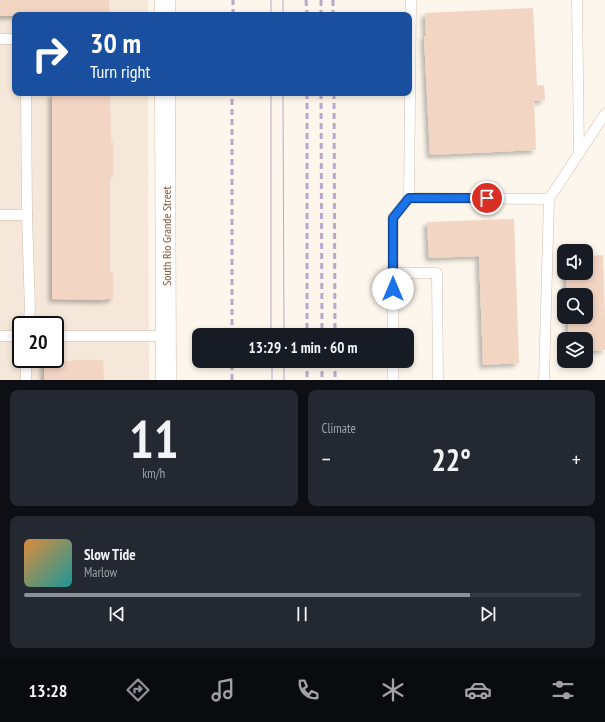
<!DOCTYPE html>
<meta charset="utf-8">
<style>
body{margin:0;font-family:"PT Sans Narrow",sans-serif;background:#242831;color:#f1f3f6;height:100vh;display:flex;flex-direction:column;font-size:15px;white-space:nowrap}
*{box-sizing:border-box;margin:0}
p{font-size:13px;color:#9ea1a6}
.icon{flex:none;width:22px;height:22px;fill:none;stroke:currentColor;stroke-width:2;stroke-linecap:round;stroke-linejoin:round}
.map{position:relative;height:380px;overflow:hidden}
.panel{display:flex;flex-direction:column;gap:10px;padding:10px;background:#0d0f14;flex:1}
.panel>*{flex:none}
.hud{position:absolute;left:12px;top:12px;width:400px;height:84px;border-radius:8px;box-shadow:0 2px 6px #0003;background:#1a4fa0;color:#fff;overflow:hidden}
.controls{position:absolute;left:557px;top:244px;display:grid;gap:8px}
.controls a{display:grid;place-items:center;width:36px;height:36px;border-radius:8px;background:#171b24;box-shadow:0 2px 6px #0003;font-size:20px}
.speed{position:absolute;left:12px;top:316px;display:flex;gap:8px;font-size:20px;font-weight:700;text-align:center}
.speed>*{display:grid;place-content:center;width:52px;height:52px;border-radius:50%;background:#171b24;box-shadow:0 2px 6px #0003;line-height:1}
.speed .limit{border:2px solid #111;border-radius:6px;background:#fff;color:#111}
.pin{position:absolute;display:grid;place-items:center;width:34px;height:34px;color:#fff;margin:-17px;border:2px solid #fff;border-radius:50%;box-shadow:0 1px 4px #0007}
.me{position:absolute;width:44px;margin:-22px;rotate:0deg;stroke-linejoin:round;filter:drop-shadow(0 0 3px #0008)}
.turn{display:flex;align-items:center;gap:14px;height:84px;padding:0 12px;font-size:18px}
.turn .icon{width:52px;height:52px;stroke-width:2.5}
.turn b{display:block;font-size:28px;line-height:34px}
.big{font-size:30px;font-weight:700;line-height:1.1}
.panel .tile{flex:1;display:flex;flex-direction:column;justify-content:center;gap:6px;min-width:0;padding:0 14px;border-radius:8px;background:#242831}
.panel .dial{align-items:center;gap:0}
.dial b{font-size:52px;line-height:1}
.song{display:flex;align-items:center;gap:12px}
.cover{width:48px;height:48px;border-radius:6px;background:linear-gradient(135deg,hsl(30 70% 55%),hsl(180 70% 35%))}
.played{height:4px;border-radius:2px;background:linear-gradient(90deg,#8c9099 80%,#363941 80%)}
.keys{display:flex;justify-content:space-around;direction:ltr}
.heat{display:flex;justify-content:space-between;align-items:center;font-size:22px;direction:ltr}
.panel .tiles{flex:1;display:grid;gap:10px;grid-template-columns:1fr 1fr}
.tile:last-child{grid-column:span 2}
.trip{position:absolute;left:192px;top:328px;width:222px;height:40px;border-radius:8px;background:#171b24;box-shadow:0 2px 6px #0003;font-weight:700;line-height:40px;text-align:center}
.dock{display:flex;height:64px;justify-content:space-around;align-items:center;background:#090b0e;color:#9ea1a6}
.dock .icon{width:28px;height:28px}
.dock .active{color:#8c9099}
.dock b{font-size:18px;color:#f1f3f6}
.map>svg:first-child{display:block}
</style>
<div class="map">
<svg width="605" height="380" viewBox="0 0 605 380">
<defs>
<filter id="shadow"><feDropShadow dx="-3.5" dy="3.5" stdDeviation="2" flood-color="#0004"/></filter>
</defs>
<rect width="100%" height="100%" fill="#fdf6ec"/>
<path fill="#f5e8da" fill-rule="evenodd" d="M 0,0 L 148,0 L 148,15 L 15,15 L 15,93 L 148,93 L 149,380 L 0,380 ZM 21,325 L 55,325 L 55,359 L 21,359 Z"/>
<g fill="#f3d5c3" filter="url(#shadow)">
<polygon points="0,0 109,0 109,15 15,15 15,16 0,16"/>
<polygon points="533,8 537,86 544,85 545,100 534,101 536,150 430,155 424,36 426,36 425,13"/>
<polygon points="52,93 110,93 111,142 113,142 113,175 110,175 110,273 113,273 113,299 106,299 105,300 52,299"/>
<polygon points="514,219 519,363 483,365 479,256 429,258 427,222"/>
<polygon points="603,255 605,319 605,350 586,351 586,339 569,339 568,317 586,317 586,295 567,295 566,273 586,273 586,256"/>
<polygon points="44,360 73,361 73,360 103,360 104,380 44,380"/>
</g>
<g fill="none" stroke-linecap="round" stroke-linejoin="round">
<g stroke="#d1beb0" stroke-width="11">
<g id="lane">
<polyline points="577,0 579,153"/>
<polyline points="0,39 15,39"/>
<polyline points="26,93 27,215 30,310 28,325"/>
<polyline points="409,198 411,0"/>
<polyline points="0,215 27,215"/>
<polyline points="393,273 437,273 438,380"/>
<polyline points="393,335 393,218 409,198 549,199"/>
<polyline points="0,336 21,336"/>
<polyline points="55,336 166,336"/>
<polyline points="393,361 393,380"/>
<polyline points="26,380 26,359"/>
<polyline points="544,380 549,199 605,114"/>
</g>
</g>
<g stroke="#d1beb0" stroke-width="21">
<g id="street">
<polyline points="165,0 165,15"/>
<polyline points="165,93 166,380"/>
</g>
</g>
<use href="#lane" stroke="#fff" stroke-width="10"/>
<use href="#street" stroke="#fff" stroke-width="20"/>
<g stroke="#b9a8c9" stroke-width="1">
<polyline points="271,0 271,15"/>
<polyline points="283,0 283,15"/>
<polyline points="271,93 271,335"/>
<polyline points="283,93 284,335"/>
<polyline points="272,361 272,380"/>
<polyline points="284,361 284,380"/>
</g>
<g stroke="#b9a8c9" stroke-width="3" stroke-dasharray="6 4" stroke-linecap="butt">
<polyline points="306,0 307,15"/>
<polyline points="321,0 321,15"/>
<polyline points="333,0 333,15"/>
<polyline points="233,15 233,0"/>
<polyline points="307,93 307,335"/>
<polyline points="321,93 322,335"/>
<polyline points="334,93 335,335"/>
<polyline points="232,335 232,93"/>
<polyline points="307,361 307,380"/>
<polyline points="322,361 322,380"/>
<polyline points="335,361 335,380"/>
<polyline points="232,380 232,361"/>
</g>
</g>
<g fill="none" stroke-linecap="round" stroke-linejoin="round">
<g stroke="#114b97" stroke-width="10">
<polyline id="route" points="393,289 393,218 409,198 487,198"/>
</g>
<use href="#route" stroke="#1a73e8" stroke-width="7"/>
</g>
<g text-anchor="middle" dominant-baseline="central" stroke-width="3" stroke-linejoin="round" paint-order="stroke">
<g font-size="12" fill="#7a5c4d" stroke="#fffaf3">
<text transform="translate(166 236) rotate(-90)">South Rio Grande Street</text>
</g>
</g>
</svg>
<div class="controls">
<a><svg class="icon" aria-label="sound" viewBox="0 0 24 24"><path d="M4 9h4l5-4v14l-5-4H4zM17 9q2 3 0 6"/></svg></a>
<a><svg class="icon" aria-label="search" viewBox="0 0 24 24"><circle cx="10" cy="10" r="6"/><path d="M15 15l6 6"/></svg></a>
<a><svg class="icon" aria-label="layers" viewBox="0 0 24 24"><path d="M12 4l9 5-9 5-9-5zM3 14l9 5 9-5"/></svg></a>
</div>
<div class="speed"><div class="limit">20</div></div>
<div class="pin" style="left:487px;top:198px;background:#d93025"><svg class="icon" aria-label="arrive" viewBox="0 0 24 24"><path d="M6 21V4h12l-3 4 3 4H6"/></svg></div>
<svg class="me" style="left:393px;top:289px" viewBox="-20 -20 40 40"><circle r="19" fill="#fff"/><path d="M0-13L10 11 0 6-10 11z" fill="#1a73e8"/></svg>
<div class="trip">13:29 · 1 min · 60 m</div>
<div class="hud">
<div class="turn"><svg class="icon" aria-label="right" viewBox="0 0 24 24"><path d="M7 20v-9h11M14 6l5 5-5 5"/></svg><div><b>30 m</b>Turn right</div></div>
</div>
</div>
<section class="panel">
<div class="tiles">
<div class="tile dial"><b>11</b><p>km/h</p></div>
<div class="tile"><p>Climate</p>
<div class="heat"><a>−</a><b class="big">22°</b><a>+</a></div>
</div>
<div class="tile">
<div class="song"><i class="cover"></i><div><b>Slow Tide</b><p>Marlow</p></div></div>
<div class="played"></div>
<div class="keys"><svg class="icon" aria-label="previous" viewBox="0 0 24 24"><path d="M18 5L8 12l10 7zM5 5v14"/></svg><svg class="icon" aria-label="pause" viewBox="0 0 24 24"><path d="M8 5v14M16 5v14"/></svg><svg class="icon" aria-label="next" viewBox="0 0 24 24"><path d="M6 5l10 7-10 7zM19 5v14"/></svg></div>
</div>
</div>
</section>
<nav class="dock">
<b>13:28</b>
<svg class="icon active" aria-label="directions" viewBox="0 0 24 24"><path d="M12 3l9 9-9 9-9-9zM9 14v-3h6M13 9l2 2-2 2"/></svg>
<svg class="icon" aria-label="music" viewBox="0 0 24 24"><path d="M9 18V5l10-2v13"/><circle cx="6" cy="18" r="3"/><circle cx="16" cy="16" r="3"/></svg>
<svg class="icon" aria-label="phone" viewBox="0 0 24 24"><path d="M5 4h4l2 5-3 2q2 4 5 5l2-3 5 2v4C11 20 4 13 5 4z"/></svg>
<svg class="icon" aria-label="climate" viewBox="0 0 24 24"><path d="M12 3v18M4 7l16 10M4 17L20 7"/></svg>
<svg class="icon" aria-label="car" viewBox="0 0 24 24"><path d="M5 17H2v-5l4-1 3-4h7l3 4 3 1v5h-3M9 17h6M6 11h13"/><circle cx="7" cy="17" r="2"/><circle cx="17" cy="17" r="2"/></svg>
<svg class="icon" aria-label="filters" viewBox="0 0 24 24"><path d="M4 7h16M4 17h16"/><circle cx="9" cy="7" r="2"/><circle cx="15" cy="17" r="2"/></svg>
</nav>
